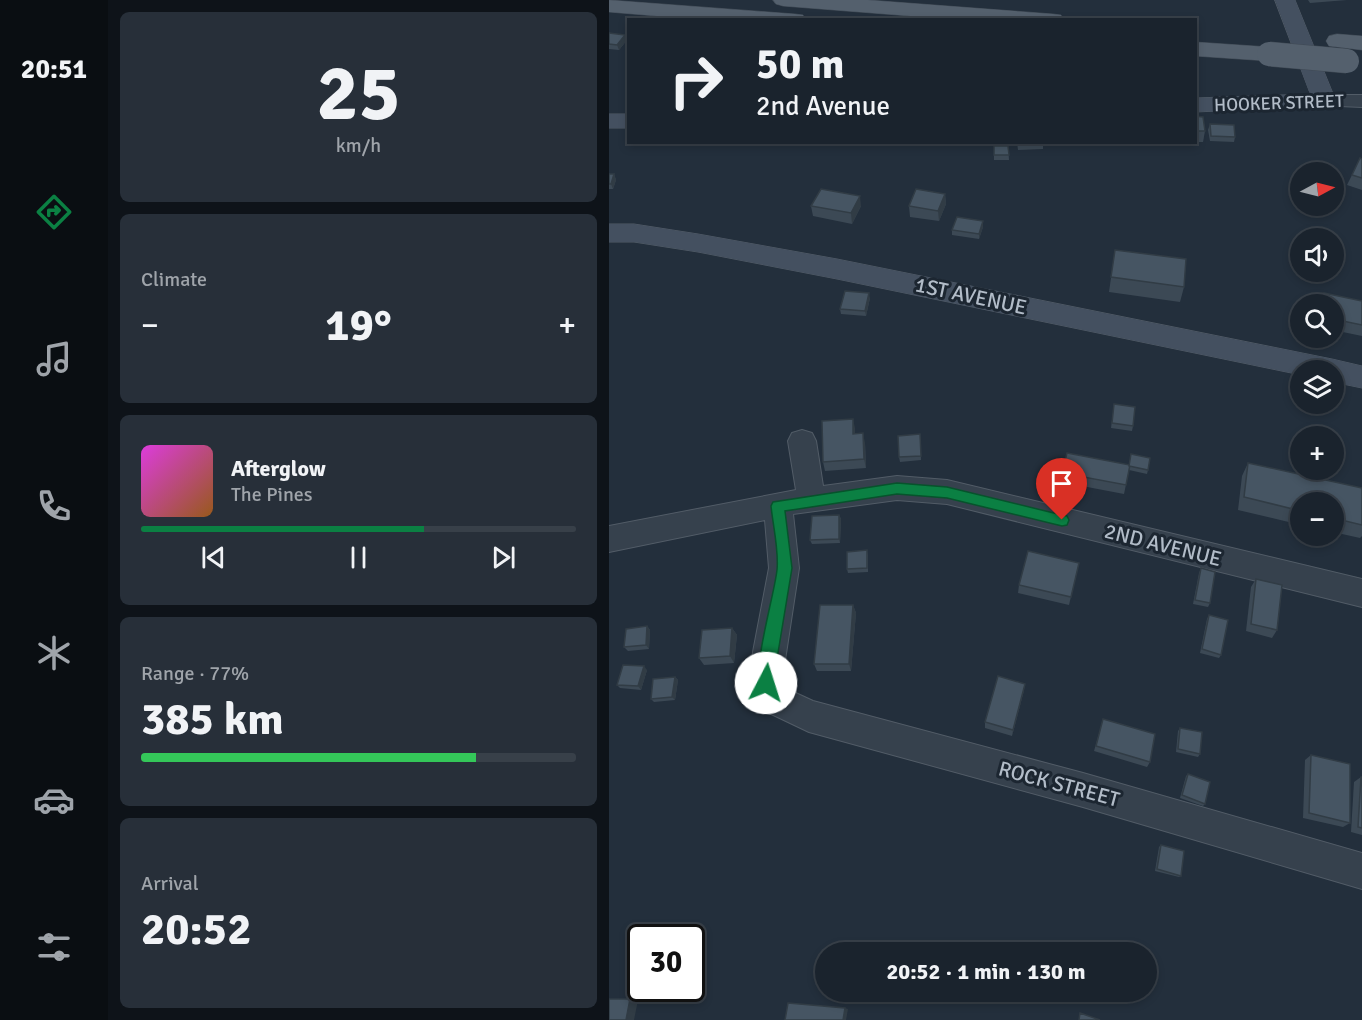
<!DOCTYPE html>
<meta charset="utf-8">
<style>
body{margin:0;font-family:Signika,sans-serif;background:#272f39;color:#f1f3f6;height:100vh;display:flex;flex-direction:column;font-size:22px;white-space:nowrap}
*{box-sizing:border-box;margin:0}
p{font-size:20px;color:#9fa4aa}
.icon{flex:none;width:33px;height:33px;fill:none;stroke:currentColor;stroke-width:2;stroke-linecap:round;stroke-linejoin:round}
.map{position:relative;flex:1;overflow:hidden}
.details{display:flex;flex-direction:column;gap:12px;padding:12px;background:#0e1319;width:501px}
.details>*{flex:none}
.top-card{position:absolute;left:18px;top:18px;width:570px;height:126px;border-radius:0px;box-shadow:0 3px 9px #0003,0 0 0 2px #384049;background:#1a232d;color:#f1f3f6;overflow:hidden}
.needle{width:39px;rotate:83deg}
.fabs{position:absolute;left:681px;top:162px;display:grid;gap:12px}
.fabs a{display:grid;place-items:center;width:54px;height:54px;border-radius:50%;background:#1a232d;box-shadow:0 3px 9px #0003,0 0 0 2px #384049;font-size:30px}
.speed{position:absolute;left:18px;top:924px;display:flex;gap:12px;font-size:30px;font-weight:700;text-align:center}
.speed>*{display:grid;place-content:center;width:78px;height:78px;border-radius:50%;background:#1a232d;box-shadow:0 3px 9px #0003,0 0 0 2px #384049;line-height:1}
.speed .limit{border:3px solid #111;border-radius:9px;background:#fff;color:#111}
.pin{position:absolute;display:grid;place-items:center;width:51px;height:51px;color:#fff;margin:-62px -26px;border-radius:50% 50% 50% 0;rotate:-45deg;box-shadow:0 0 6px #0007}
.pin .icon{rotate:45deg}
.me{position:absolute;width:66px;margin:-33px;rotate:5deg;stroke-linejoin:round;filter:drop-shadow(0 0 4px #0008)}
.turn{display:flex;align-items:center;gap:21px;height:126px;padding:0 30px;font-size:27px}
.turn .icon{width:78px;height:78px;stroke-width:2.5}
.turn b{display:block;font-size:42px;line-height:51px}
.big{font-size:45px;font-weight:700;line-height:1.1}
.details .card{flex:1;display:flex;flex-direction:column;justify-content:center;gap:9px;min-width:0;padding:0 21px;border-radius:9px;background:#272f39}
.details .dial{align-items:center;gap:0}
.dial b{font-size:78px;line-height:1}
.song{display:flex;align-items:center;gap:18px}
.cover{width:72px;height:72px;border-radius:9px;background:linear-gradient(135deg,hsl(300 70% 55%),hsl(30 70% 35%))}
.played{height:6px;border-radius:3px;background:linear-gradient(90deg,#0b8043 65%,#384049 65%)}
.keys{display:flex;justify-content:space-around;direction:ltr}
.heat{display:flex;justify-content:space-between;align-items:center;font-size:33px;direction:ltr}
.charge{height:9px;border-radius:4px;background:linear-gradient(90deg,#34c759 77%,#384049 0)}
.trip{position:absolute;left:206px;top:942px;width:342px;height:60px;border-radius:30px;background:#1a232d;box-shadow:0 3px 9px #0003,0 0 0 2px #384049;font-weight:700;line-height:60px;text-align:center}
main{display:flex;flex:1;min-height:0}
.tab-bar{display:flex;flex-direction:column;width:108px;justify-content:space-around;align-items:center;background:#0a0e12;color:#9fa4aa}
.tab-bar .icon{width:42px;height:42px}
.tab-bar .current{color:#0b8043}
.tab-bar b{font-size:27px;color:#f1f3f6}
.map>svg:first-child{display:block}
</style>
<main>
<nav class="tab-bar">
<b>20:51</b>
<svg class="icon current" aria-label="directions" viewBox="0 0 24 24"><path d="M12 3l9 9-9 9-9-9zM9 14v-3h6M13 9l2 2-2 2"/></svg>
<svg class="icon" aria-label="music" viewBox="0 0 24 24"><path d="M9 18V5l10-2v13"/><circle cx="6" cy="18" r="3"/><circle cx="16" cy="16" r="3"/></svg>
<svg class="icon" aria-label="phone" viewBox="0 0 24 24"><path d="M5 4h4l2 5-3 2q2 4 5 5l2-3 5 2v4C11 20 4 13 5 4z"/></svg>
<svg class="icon" aria-label="climate" viewBox="0 0 24 24"><path d="M12 3v18M4 7l16 10M4 17L20 7"/></svg>
<svg class="icon" aria-label="car" viewBox="0 0 24 24"><path d="M5 17H2v-5l4-1 3-4h7l3 4 3 1v5h-3M9 17h6M6 11h13"/><circle cx="7" cy="17" r="2"/><circle cx="17" cy="17" r="2"/></svg>
<svg class="icon" aria-label="filters" viewBox="0 0 24 24"><path d="M4 7h16M4 17h16"/><circle cx="9" cy="7" r="2"/><circle cx="15" cy="17" r="2"/></svg>
</nav>
<section class="details">
<div class="card dial"><b>25</b><p>km/h</p></div>
<div class="card"><p>Climate</p>
<div class="heat"><a>−</a><b class="big">19°</b><a>+</a></div>
</div>
<div class="card">
<div class="song"><i class="cover"></i><div><b>Afterglow</b><p>The Pines</p></div></div>
<div class="played"></div>
<div class="keys"><svg class="icon" aria-label="previous" viewBox="0 0 24 24"><path d="M18 5L8 12l10 7zM5 5v14"/></svg><svg class="icon" aria-label="pause" viewBox="0 0 24 24"><path d="M8 5v14M16 5v14"/></svg><svg class="icon" aria-label="next" viewBox="0 0 24 24"><path d="M6 5l10 7-10 7zM19 5v14"/></svg></div>
</div>
<div class="card"><p>Range · 77%</p><b class="big">385 km</b><div class="charge"></div></div>
<div class="card"><p>Arrival</p><b class="big">20:52</b></div>
</section>
<div class="map">
<svg width="753" height="1020" viewBox="0 0 753 1020">
<rect width="100%" height="100%" fill="#232f3c"/>
<g fill="none" stroke-linecap="round" stroke-linejoin="round">
<g stroke="#525c67" stroke-width="2">
<g id="street">
<polygon points="715,95 753,95 753,107 708,105 705,101 708,97"/>
<polygon points="193,430 203,433 207,441 214,486 288,476 338,480 753,579 753,607 338,504 288,500 184,514 190,568 173,680 178,689 204,701 474,773 753,853 753,889 474,807 200,732 156,711 141,683 144,652 160,568 156,520 0,552 0,526 187,490 179,441 183,433"/>
</g>
</g>
<g stroke="#525c67" stroke-width="1">
<g id="secondary">
<polygon points="666,0 686,0 727,101 723,106 586,112 586,98 701,94"/>
<rect x="0" y="114" width="20" height="14"/>
<polygon points="0,224 25,224 89,234 228,259 723,359 753,366 753,388 724,382 724,370 692,370 692,375 228,279 89,252 25,242 0,242"/>
</g>
</g>
<g stroke="#404a55" stroke-width="1">
<g id="primary">
<polygon points="0,0 186,14 194,15 196,20 95,20 0,12"/>
<polygon points="164,0 259,0 444,14 452,15 454,20 352,20 174,6 167,4"/>
<polygon points="728,34 753,36 753,50 720,46 717,41 720,36"/>
<polygon points="586,42 660,47 668,49 671,54 668,59 660,61 586,56"/>
</g>
</g>
<use href="#street" fill="#36414d" fill-rule="evenodd"/>
<use href="#secondary" fill="#445060" fill-rule="evenodd"/>
<use href="#primary" fill="#54606d" fill-rule="evenodd"/>
<g stroke="#404a55" stroke-width="25" stroke-linecap="butt">
<polyline id="primary-bridge" points="660,54 738,61"/>
</g>
<use href="#primary-bridge" stroke="#54606d" stroke-width="24"/>
</g>
<g fill="#3c4955">
<polygon points="699,0 738,0 701,3"/>
<polygon points="0,33 18,40 10,50 0,49"/>
<polygon points="586,116 596,131 594,142 586,142"/>
<polygon points="601,124 626,137 625,142 601,141 599,130"/>
<polygon points="408,142 434,142 434,149 409,150"/>
<polygon points="468,142 488,142 468,144"/>
<polygon points="385,146 399,146 400,160 385,160"/>
<polygon points="753,159 753,190 738,185 743,175"/>
<polygon points="0,174 5,174 7,180 4,189 0,189"/>
<polygon points="336,194 337,204 330,221 301,217 300,206"/>
<polygon points="202,206 252,206 243,224 204,216"/>
<polygon points="374,227 370,239 343,235 343,230"/>
<polygon points="506,250 575,287 571,302 500,292"/>
<polygon points="715,293 753,301 753,336 724,330 724,304 711,304"/>
<polygon points="261,298 257,316 232,314 231,309"/>
<polygon points="505,404 524,426 523,431 502,428"/>
<polygon points="246,428 246,434 256,443 257,468 216,471 214,462"/>
<polygon points="311,434 312,460 291,462 290,457"/>
<polygon points="458,453 539,470 538,474 520,470 515,494 452,482"/>
<polygon points="639,463 753,488 753,536 751,538 724,532 724,502 692,502 692,525 629,510 633,476"/>
<polygon points="230,515 232,519 231,543 203,544 201,540"/>
<polygon points="258,550 259,555 259,572 239,573 238,569"/>
<polygon points="470,563 460,605 409,593 410,585"/>
<polygon points="592,568 601,603 599,607 584,604 590,573"/>
<polygon points="647,579 668,630 663,638 637,631 642,587"/>
<polygon points="244,605 247,613 242,671 208,671 205,664"/>
<polygon points="600,615 612,655 610,658 591,653 598,619"/>
<polygon points="38,626 41,630 40,649 19,651 15,647"/>
<polygon points="123,628 128,635 125,663 95,665 90,658"/>
<polygon points="38,670 32,690 11,688 8,685"/>
<polygon points="66,677 69,680 66,700 45,702 42,699"/>
<polygon points="415,690 403,736 376,728 376,722"/>
<polygon points="494,719 541,762 538,767 485,751"/>
<polygon points="571,728 591,754 589,757 567,752 569,731"/>
<polygon points="702,755 741,823 734,827 694,818 696,760"/>
<polygon points="579,774 596,804 594,806 571,798 577,776"/>
<polygon points="752,777 753,777 753,835 742,832 745,782"/>
<polygon points="552,845 572,876 570,877 546,871 550,847"/>
</g>
<g fill="#313c45">
<polygon points="16,35 18,40 10,50 8,45"/>
<polygon points="5,174 7,180 4,189 2,184"/>
<polygon points="336,194 337,204 330,221 329,211"/>
<polygon points="251,196 252,206 243,224 242,213"/>
<polygon points="374,221 374,227 370,239 370,234"/>
<polygon points="260,293 261,298 257,316 256,311"/>
<polygon points="244,419 246,428 246,443 244,434"/>
<polygon points="254,433 256,443 257,468 255,459"/>
<polygon points="230,515 232,519 231,543 230,539"/>
<polygon points="244,605 247,613 242,671 240,664"/>
<polygon points="38,626 41,630 40,649 37,645"/>
<polygon points="123,628 128,635 125,663 121,656"/>
<polygon points="35,666 38,670 32,690 29,686"/>
<polygon points="66,677 69,680 66,700 63,697"/>
<polygon points="416,684 415,690 403,736 404,730"/>
<polygon points="21,999 29,1000 25,1020 17,1020"/>
<polygon points="236,1008 239,1009 237,1020 234,1020"/>
</g>
<g fill="#465563" stroke="#313c45" stroke-width="1.5">
<polygon points="0,33 16,35 8,45 0,44"/>
<polygon points="586,116 594,117 596,131 586,131"/>
<polygon points="601,124 625,125 626,137 602,136"/>
<polygon points="385,146 399,146 400,155 385,155"/>
<polygon points="751,158 753,159 753,178 743,175"/>
<polygon points="0,174 5,174 2,184 0,184"/>
<polygon points="212,189 251,196 242,213 202,206"/>
<polygon points="307,189 336,194 329,211 300,206"/>
<polygon points="348,217 374,221 370,234 343,230"/>
<polygon points="506,250 577,259 575,287 502,277"/>
<polygon points="236,291 260,293 256,311 231,309"/>
<polygon points="715,293 753,301 753,325 724,319 724,304 714,304"/>
<polygon points="505,404 526,407 524,426 503,423"/>
<polygon points="244,419 244,434 254,433 255,459 214,462 213,421"/>
<polygon points="311,434 312,456 290,457 289,436"/>
<polygon points="458,453 521,465 517,485 453,473"/>
<polygon points="522,454 541,458 539,470 520,466"/>
<polygon points="639,463 753,488 753,525 724,518 724,502 692,502 692,511 635,497"/>
<polygon points="230,515 230,539 201,540 203,516"/>
<polygon points="258,550 258,568 238,569 238,552"/>
<polygon points="419,551 470,563 462,597 410,585"/>
<polygon points="592,568 606,572 601,603 586,600"/>
<polygon points="647,579 673,585 668,630 642,624"/>
<polygon points="211,605 244,605 240,664 205,664"/>
<polygon points="600,615 619,620 612,655 593,649"/>
<polygon points="38,626 37,645 15,647 17,629"/>
<polygon points="123,628 121,656 90,658 93,630"/>
<polygon points="14,665 35,666 29,686 8,685"/>
<polygon points="389,676 416,684 404,730 376,722"/>
<polygon points="66,677 63,697 42,699 44,679"/>
<polygon points="494,719 546,734 541,762 487,746"/>
<polygon points="571,728 593,732 591,754 569,749"/>
<polygon points="702,755 741,764 741,823 700,813"/>
<polygon points="579,774 601,782 596,804 573,795"/>
<polygon points="752,777 753,777 753,828 749,827"/>
<polygon points="552,845 575,851 572,876 548,869"/>
<polygon points="0,999 21,999 17,1020 0,1020"/>
<polygon points="179,1003 236,1008 234,1020 176,1020"/>
<polygon points="471,1013 491,1020 470,1020"/>
</g>
<path fill="#0b8043" stroke="#07532c" stroke-width="1.5" d="M 288,483 L 338,487 L 453,515 L 458,516 L 460,520 L 458,525 L 453,526 L 338,498 L 288,494 L 176,511 L 183,568 L 163,689 L 157,691 L 152,689 C 143,667 165,597 168,570 C 170,550 164,526 162,506 L 164,502 Z"/>
<g text-anchor="middle" dominant-baseline="central" stroke-width="6" stroke-linejoin="round" paint-order="stroke">
<g font-size="18" fill="#b2bcc8" stroke="#1c2631">
<text transform="translate(670 103) rotate(-2)">HOOKER STREET</text>
</g>
<g font-size="21" fill="#b2bcc8" stroke="#1c2631">
<text transform="translate(362 296) rotate(12)">1ST AVENUE</text>
<text transform="translate(554 545) rotate(14)">2ND AVENUE</text>
<text transform="translate(450 784) rotate(15)">ROCK STREET</text>
</g>
</g>
</svg>
<div class="fabs">
<a><svg class="needle" viewBox="-14 -14 28 28"><path d="M0-13l5 13h-10z" fill="#e53935"/><path d="M0 13l5-13h-10z" fill="#9fa4aa"/></svg></a>
<a><svg class="icon" aria-label="sound" viewBox="0 0 24 24"><path d="M4 9h4l5-4v14l-5-4H4zM17 9q2 3 0 6"/></svg></a>
<a><svg class="icon" aria-label="search" viewBox="0 0 24 24"><circle cx="10" cy="10" r="6"/><path d="M15 15l6 6"/></svg></a>
<a><svg class="icon" aria-label="layers" viewBox="0 0 24 24"><path d="M12 4l9 5-9 5-9-5zM3 14l9 5 9-5"/></svg></a>
<a>+</a>
<a>−</a>
</div>
<div class="speed"><div class="limit">30</div></div>
<div class="pin" style="left:453px;top:520px;background:#d93025"><svg class="icon" aria-label="arrive" viewBox="0 0 24 24"><path d="M6 21V4h12l-3 4 3 4H6"/></svg></div>
<svg class="me" style="left:157px;top:683px" viewBox="-20 -20 40 40"><circle r="19" fill="#fff"/><path d="M0-13L10 11 0 6-10 11z" fill="#0b8043"/></svg>
<div class="trip">20:52 · 1 min · 130 m</div>
<div class="top-card">
<div class="turn"><svg class="icon" aria-label="right" viewBox="0 0 24 24"><path d="M7 20v-9h11M14 6l5 5-5 5"/></svg><div><b>50 m</b>2nd Avenue</div></div>
</div>
</div>
</main>
